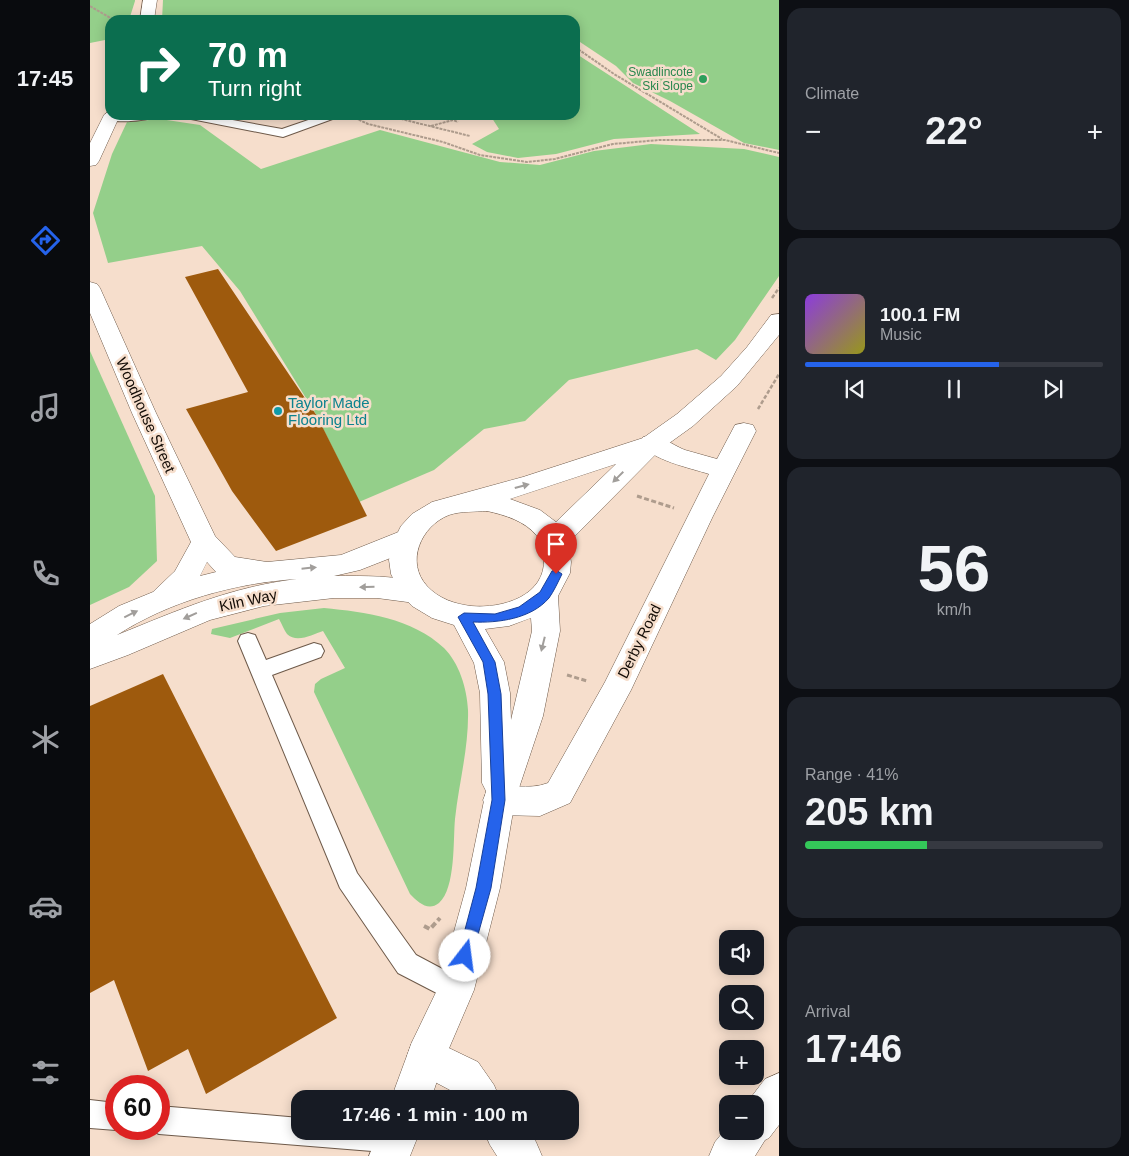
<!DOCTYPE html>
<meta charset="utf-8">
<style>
body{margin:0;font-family:Arial,sans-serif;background:#20242c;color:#f1f3f6;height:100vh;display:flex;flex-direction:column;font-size:19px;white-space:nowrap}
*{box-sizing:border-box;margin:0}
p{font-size:16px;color:#9ea1a6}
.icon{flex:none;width:28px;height:28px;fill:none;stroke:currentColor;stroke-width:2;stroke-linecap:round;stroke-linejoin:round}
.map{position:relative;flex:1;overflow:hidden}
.details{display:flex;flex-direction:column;gap:8px;padding:8px;background:#0d0f14;width:350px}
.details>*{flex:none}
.banner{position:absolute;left:15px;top:15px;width:475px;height:105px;border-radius:15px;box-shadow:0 2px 12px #0003;background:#0b6e4f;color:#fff;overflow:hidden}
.buttons{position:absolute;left:629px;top:930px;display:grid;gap:10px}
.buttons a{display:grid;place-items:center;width:45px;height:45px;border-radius:10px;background:#171b24;box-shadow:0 2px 12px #0003;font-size:25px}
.speed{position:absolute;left:15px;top:1075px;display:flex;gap:10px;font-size:25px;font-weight:700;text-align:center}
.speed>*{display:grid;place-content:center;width:65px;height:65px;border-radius:50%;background:#171b24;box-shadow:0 2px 12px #0003;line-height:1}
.speed .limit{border:8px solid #d22;background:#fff;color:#111}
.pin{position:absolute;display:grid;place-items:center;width:42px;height:42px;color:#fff;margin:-51px -21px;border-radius:50% 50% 50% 0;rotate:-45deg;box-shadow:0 0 5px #0007}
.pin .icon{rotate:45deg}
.me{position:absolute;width:55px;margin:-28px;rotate:15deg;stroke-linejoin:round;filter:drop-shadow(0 0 4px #0008)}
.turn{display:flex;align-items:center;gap:18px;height:105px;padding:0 20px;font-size:22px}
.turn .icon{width:65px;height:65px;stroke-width:2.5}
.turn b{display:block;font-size:35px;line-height:42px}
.big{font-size:38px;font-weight:800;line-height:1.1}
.details .card{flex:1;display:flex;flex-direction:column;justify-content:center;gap:8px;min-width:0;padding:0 18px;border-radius:15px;background:#20242c}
.details .dial{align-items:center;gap:0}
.dial b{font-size:65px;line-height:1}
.song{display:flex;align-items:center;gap:15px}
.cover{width:60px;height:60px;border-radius:8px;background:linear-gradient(135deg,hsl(270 70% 55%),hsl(60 70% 35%))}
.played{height:5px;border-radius:2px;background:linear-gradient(90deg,#2563eb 65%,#363941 65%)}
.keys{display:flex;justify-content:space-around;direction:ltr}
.heat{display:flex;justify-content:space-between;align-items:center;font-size:28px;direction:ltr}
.charge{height:8px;border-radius:4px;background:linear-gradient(90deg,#34c759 41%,#363941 0)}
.trip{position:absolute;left:201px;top:1090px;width:288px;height:50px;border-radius:15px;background:#171b24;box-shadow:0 2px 12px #0003;font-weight:800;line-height:50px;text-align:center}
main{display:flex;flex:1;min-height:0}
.dock{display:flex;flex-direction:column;width:90px;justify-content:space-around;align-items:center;background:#090b0e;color:#9ea1a6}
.dock .icon{width:35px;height:35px}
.dock .active{color:#2563eb}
.dock b{font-size:22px;color:#f1f3f6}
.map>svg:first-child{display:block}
</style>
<main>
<nav class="dock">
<b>17:45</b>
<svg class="icon active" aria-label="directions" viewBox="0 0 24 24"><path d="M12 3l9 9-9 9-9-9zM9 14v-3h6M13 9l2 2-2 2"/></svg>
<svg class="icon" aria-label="music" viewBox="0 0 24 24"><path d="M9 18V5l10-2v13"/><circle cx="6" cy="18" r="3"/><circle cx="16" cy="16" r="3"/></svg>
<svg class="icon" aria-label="phone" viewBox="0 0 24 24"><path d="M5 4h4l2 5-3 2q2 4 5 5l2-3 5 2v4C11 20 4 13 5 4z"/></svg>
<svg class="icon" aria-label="climate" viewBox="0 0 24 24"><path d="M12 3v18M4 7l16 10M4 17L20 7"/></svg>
<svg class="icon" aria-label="car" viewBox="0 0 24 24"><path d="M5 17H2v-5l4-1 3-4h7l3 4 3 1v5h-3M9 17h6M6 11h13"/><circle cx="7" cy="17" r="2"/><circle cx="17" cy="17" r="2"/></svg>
<svg class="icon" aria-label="filters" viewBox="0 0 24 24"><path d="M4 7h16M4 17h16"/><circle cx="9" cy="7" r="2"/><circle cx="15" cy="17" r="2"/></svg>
</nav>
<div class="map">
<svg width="689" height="1156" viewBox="0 0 689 1156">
<rect width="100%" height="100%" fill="#f6decc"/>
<g fill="#94cf8a">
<polygon points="0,0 45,0 45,1 39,20 20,20 20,39 0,43"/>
<polygon points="73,0 689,0 689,150 654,143 580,101 543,83 526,66 487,40 485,41 485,20 72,20"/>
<polygon points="485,53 610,134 524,139 466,154 428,158 397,152 382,144 409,129 400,115 485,115"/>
<polygon points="70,119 110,125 171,169 290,130 410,162 450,165 504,151 561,144 654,149 689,157 689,276 645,340 626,360 607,349 479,380 435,421 394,429 344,470 269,502 227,416 150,291 112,246 18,263 3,213 22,154 37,122"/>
<polygon points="0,351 65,496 67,561 39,587 0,605"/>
<path d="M 234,608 C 275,612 322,618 354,648 C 369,663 377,688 378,710 C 379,747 369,782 365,819 C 363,839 366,888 349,903 C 338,912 328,902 320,894 L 224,692 L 225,684 L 231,679 L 255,668 L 233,631 C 223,634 207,644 197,634 C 194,630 192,624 189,619 L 140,638 L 121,634 L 122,629 L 190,613 Z"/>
</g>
<g fill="#9e5a0d">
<polygon points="128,269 227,416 277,516 186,551 142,491 96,409 158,392 95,277"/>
<polygon points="73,674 247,1018 116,1094 98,1049 58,1071 24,980 0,993 0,706"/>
</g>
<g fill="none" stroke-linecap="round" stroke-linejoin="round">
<g stroke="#6e5a4a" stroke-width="2">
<g id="lane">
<path d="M 20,115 L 67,115 C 61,121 21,124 15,118 Z"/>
<polygon points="90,115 115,115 192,129 233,115 250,115 248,117 193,137 96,118"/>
<polygon points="158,633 165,635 176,660 224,643 231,645 234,651 231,657 182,675 267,873 326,955 375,981 379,990 375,999 366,1003 308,973 250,888 148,641 151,635"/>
<polygon points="0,1100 26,1103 26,1129 28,1129 26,1130 0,1128"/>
<polygon points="69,1106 210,1118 210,1131 318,1131 321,1139 317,1149 307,1153 69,1134 59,1129 69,1129"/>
</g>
</g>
<g stroke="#6e5a4a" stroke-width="1">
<g id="street">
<path d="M 654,423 L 663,425 L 666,431 L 623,516 L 541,690 L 480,803 L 450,816 L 409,815 L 397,810 L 393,800 L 397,790 C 418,782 438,791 458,783 L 515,682 L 619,474 C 600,468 561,460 550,443 L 553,437 C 570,433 580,444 595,450 C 606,453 616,456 627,459 L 645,425 Z"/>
<polygon points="336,1037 388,1062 404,1085 410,1099 366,1099 360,1090 322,1070 317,1056 322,1042"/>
<polygon points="689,1073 689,1125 679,1138 675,1140 665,1156 619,1156 625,1142 638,1126 638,1131 665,1131 665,1104 656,1104 675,1079"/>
<polygon points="394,1131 439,1131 446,1142 452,1156 407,1156 400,1145"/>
</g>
</g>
<g stroke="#6e5a4a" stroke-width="1">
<g id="secondary">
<polygon points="53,0 67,0 64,20 50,20"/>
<polygon points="20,110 20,115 30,115 9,161 6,165 0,166 0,143 14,115"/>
<path d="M 0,282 L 7,284 L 10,288 L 66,413 L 125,536 L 145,557 L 177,562 L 251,555 L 316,529 L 325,532 L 329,539 L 325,546 L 298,559 L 270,570 L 244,576 C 274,576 306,575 335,584 L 339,592 L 335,600 L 325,603 L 287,598 L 244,598 L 174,606 L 120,620 L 38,655 L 0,669 L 0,624 L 29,606 L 63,592 L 85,571 L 101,542 L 42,413 L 0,313 ZM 117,562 L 126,572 L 110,576 ZM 207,579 C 140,587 89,610 27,635 C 80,601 145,583 207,579 Z"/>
</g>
</g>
<g stroke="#6e5a4a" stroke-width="1">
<g id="primary">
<path d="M 689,314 L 689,335 L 647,386 L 603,426 L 571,449 L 478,543 L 481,562 L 480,573 L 468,596 L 470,631 L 453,716 L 425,800 L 410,888 L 384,990 L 354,1060 L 341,1099 L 301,1099 L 322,1042 L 349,986 L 376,888 L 396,791 L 392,783 L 390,693 L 384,663 L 364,625 L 342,618 L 322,606 L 311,594 L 301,574 L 299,560 L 301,546 L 311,526 L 322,514 L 342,502 L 433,477 L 553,438 L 587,414 L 631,376 L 657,347 L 681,315 ZM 526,464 L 466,522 L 450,510 L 420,499 ZM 397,511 C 415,515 435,521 447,536 C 452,543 454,550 454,558 C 456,596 412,609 381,606 C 365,604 349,599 337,586 C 315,562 331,526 359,515 C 371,511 385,512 397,511 ZM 441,618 L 442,631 L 421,720 L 420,693 L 414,662 L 395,629 L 419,626 Z"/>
<polygon points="289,1131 330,1131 320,1156 279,1156"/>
</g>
</g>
<g stroke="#ae9c8d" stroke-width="2" stroke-dasharray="3 1" stroke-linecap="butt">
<polyline points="0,6 24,20"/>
<polyline points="485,47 524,74 632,139"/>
<polyline points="299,116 380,136"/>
<polyline points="265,118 278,124 353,142 390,155 437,162 465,159 523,144 569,140 635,140 689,153"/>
<polyline points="341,126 363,120 368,122"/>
</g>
<g stroke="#ae9c8d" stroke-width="2.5" stroke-dasharray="4 2" stroke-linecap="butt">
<polyline points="682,298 689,288"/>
<polyline points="668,409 689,374"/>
</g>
<g stroke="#ae9c8d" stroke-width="3" stroke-dasharray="5 2.5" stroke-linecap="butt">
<polyline points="547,496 584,508"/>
<polyline points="477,675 497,681"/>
</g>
<polyline stroke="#ae9c8d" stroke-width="4" stroke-dasharray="6 3" stroke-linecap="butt" points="334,926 340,929 350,918"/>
<use href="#lane" fill="#fff" fill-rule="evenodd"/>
<use href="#street" fill="#fff" fill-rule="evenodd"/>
<use href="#secondary" fill="#fff" fill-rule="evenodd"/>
<use href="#primary" fill="#fff" fill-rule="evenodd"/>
</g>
<defs><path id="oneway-solid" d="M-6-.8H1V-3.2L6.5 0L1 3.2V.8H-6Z" transform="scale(1.25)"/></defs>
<g fill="#a19e9b">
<use href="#oneway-solid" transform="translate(528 477) rotate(135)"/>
<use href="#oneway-solid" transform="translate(432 486) rotate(-15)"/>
<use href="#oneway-solid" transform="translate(219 568) rotate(-6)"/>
<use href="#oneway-solid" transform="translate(277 587) rotate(179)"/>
<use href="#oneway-solid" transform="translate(41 614) rotate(-26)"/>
<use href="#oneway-solid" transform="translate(100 616) rotate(156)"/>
<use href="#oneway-solid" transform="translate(453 644) rotate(104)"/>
</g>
<path fill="#2563eb" stroke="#184099" d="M 466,570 L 472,574 C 468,582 464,591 459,598 C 441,619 408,623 383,622 L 405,662 L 411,694 L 415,800 L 401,888 L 382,956 L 380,961 L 375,963 L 370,961 L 368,956 L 386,888 L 402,800 L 398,694 L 393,662 L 368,617 L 374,613 L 405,614 L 429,607 L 450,592 L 462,571 Z"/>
<circle fill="#2e9e5b" stroke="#f6decc" stroke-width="2" cx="613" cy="79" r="5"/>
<circle fill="#0f9aa8" stroke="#f6decc" stroke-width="2" cx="188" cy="411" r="5"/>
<g text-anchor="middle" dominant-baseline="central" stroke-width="5" stroke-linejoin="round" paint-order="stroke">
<g font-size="12" fill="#27864d" stroke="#f6decc" text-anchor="end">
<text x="603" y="72">Swadlincote<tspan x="603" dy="14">Ski Slope</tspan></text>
</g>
<g font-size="15" fill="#0d838f" stroke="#f6decc" text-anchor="start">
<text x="198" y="402">Taylor Made<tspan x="198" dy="17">Flooring Ltd</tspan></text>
</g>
<g font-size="15" fill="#130c06" stroke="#f6decc">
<text transform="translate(56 415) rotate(66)">Woodhouse Street</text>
<text transform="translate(158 600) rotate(-12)">Kiln Way</text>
<text transform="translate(549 641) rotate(-64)">Derby Road</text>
</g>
</g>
</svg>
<div class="buttons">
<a><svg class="icon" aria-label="sound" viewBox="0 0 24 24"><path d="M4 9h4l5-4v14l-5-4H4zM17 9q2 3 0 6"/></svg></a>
<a><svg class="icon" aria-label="search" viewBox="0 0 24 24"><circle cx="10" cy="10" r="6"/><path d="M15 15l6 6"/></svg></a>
<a>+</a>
<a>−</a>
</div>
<div class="speed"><div class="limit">60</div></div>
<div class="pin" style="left:466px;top:574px;background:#d93025"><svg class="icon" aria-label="arrive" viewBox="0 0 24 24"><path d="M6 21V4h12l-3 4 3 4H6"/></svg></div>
<svg class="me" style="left:375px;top:956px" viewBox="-20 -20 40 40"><circle r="19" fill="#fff"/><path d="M0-13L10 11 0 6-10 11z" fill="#2563eb"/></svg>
<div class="trip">17:46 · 1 min · 100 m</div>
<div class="banner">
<div class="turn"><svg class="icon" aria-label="right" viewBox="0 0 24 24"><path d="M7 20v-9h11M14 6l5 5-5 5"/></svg><div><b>70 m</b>Turn right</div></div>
</div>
</div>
<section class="details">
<div class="card"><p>Climate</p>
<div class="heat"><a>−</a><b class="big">22°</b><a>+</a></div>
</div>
<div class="card">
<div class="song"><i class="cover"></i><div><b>100.1 FM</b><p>Music</p></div></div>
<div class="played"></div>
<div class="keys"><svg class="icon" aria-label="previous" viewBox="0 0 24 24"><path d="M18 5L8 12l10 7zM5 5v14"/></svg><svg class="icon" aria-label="pause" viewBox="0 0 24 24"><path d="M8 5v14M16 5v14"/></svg><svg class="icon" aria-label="next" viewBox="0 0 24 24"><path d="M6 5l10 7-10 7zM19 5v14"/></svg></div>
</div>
<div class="card dial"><b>56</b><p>km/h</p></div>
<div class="card"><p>Range · 41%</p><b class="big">205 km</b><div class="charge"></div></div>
<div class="card"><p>Arrival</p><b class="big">17:46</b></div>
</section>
</main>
